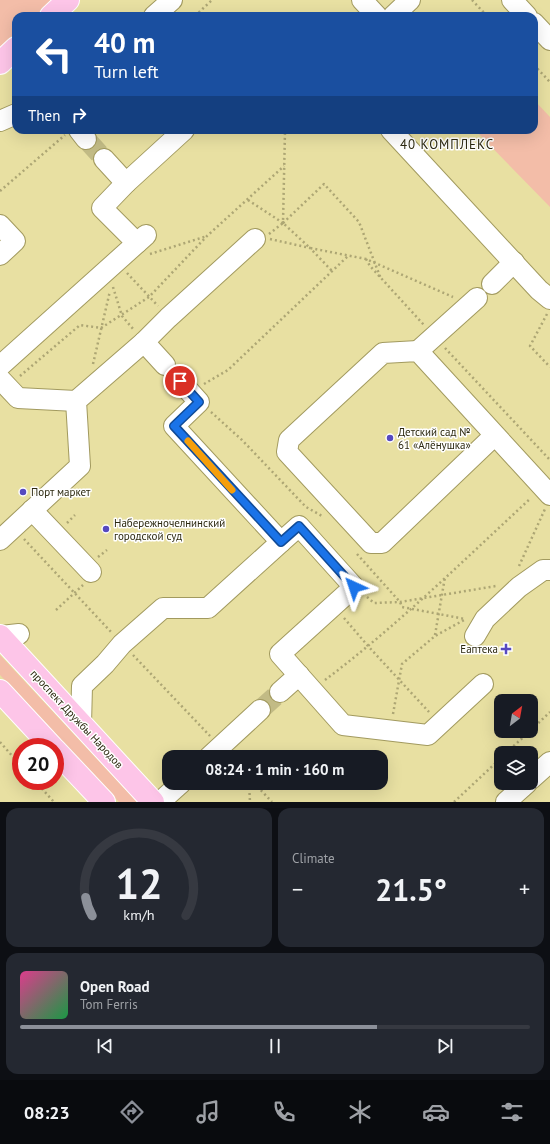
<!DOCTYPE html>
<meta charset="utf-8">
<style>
body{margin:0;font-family:"PT Sans",sans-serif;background:#242831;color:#f1f3f6;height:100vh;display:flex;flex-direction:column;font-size:15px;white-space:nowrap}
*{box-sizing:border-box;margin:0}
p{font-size:13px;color:#9ea1a6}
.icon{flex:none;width:22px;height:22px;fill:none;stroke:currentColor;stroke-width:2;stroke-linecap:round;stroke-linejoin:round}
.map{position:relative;height:802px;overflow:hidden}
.side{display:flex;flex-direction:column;gap:6px;padding:6px;background:#0d0f14;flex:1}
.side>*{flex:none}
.guide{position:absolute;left:12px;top:12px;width:526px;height:122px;border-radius:12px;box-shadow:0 4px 16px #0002;background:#1a4fa0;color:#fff;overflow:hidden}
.needle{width:26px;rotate:31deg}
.controls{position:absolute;left:494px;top:694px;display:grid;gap:8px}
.controls a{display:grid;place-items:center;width:44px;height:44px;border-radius:8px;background:#171b24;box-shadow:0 4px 16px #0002;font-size:20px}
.speed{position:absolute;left:12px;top:738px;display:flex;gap:8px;font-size:20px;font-weight:700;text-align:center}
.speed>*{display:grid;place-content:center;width:52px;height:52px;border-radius:50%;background:#171b24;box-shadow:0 4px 16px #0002;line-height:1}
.speed .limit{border:6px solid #d22;background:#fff;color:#111}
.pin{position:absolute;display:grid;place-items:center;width:34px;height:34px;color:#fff;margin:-17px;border:2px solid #fff;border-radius:50%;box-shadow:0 1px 4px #0007}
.me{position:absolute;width:44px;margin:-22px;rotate:318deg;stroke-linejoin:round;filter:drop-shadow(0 0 3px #0008)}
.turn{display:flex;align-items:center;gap:14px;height:84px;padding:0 16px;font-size:18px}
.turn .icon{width:52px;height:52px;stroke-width:2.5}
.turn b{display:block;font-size:28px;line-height:34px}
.then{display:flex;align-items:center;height:38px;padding:0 16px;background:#0003;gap:8px;font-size:15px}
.big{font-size:30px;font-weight:600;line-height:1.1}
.side .tile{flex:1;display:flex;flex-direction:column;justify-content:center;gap:6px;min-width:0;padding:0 14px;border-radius:12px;background:#242831}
.side .dial{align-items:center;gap:0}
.dial svg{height:104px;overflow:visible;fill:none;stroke:#363941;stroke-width:7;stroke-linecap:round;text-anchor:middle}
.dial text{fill:#f1f3f6;stroke:none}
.song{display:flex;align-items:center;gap:12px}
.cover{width:48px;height:48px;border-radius:6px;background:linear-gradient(135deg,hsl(330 70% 55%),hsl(140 70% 35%))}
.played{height:4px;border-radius:2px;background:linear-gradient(90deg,#8c9099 70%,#363941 70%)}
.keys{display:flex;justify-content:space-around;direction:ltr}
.heat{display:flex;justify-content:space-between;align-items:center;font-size:22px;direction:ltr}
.side .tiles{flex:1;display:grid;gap:6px;grid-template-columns:1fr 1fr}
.tile:last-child{grid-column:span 2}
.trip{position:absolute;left:162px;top:750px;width:226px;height:40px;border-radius:12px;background:#171b24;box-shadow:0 4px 16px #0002;font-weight:600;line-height:40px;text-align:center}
.dock{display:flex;height:64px;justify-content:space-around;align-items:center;background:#090b0e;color:#9ea1a6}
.dock .icon{width:28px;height:28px}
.dock .selected{color:#8c9099}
.dock b{font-size:18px;color:#f1f3f6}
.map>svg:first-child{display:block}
</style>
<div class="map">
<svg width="550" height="802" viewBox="0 0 550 802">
<rect width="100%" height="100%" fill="#e8e0a2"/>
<g fill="#f3bda8">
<polygon points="0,0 57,0 40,16 16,16 16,38 0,53"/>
<polygon points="534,100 550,117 550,207 475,130 534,130"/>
<polygon points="0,655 137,802 119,802 0,675"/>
</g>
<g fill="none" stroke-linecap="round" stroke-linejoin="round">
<g stroke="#c2bb85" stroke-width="20" stroke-dasharray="20 10" stroke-linecap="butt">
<polyline points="86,139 104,159"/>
<polyline points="260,710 280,692"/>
</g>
<g stroke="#a29a5f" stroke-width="22">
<g id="minor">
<polyline points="362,0 377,16"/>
<polyline points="512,0 527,16"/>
<polyline points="154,16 172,0"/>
<polyline points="393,16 410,0"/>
<polyline points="534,23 550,40"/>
<polyline points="0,121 16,114"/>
<polyline points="79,130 86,139"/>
<polyline points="391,130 539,290 550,299"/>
<polyline points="104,159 126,183"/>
<polyline points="0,225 15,241 0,255"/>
<polyline points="137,243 102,208 126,183 184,130"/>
<polyline points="492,284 514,262"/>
<polyline points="144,342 165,365"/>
<polyline points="418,351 477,298"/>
<polyline points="0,366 146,235"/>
<polyline points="0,379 18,398 76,401"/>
<polyline points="180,381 199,402 174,426 281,542 299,526 354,587 280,654 343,725 428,735 483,684"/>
<polyline points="495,435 382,543 371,543 287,452 289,440 383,353 418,351 550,495"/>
<polyline points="32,510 91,572"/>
<polyline points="0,540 80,466 76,401 144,342 168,318 255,239"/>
<polyline points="0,636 19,634"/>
<polyline points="475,636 485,619 519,587 543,570 550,570"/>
<polyline points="280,692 299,675"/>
<polyline points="81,724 82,686 105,664 122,644 163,608 208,608 281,542"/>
<polyline points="209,757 260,710"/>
<polyline points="531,779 550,762"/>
<polyline points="160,802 181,783"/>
<polyline points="506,802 527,783"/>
</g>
</g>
<g stroke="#fff" stroke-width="24">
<g id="major">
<polyline points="51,16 68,0"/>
<polyline points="0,63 16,48"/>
<polyline points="0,636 153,802"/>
<polyline points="0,691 52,747"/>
<polyline points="55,750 104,802"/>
</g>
</g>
<g stroke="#ada674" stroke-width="2.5" stroke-dasharray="2 3" stroke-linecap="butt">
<polyline points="472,0 487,16"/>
<polyline points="195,16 212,0"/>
<polyline points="534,65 550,82"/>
<polyline points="0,191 65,135"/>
<polyline points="248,200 283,223 285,130"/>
<polyline points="283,223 324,184 359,222 381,279"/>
<polyline points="269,234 283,223 310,248 366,259 453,297"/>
<polyline points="270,239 310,248 332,271"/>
<polyline points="150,254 207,236"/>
<polyline points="366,259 370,266 424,325"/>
<polyline points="127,273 158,306"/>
<polyline points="113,287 122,316 134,330"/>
<polyline points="547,314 530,346 550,367"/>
<polyline points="445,348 550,460"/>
<polyline points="93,364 110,291"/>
<polyline points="20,376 80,325 101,328 149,297 207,236 284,166"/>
<polyline points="204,384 228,370 348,256"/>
<polyline points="211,412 242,440 306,507 322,516"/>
<polyline points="67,523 75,515"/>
<polyline points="24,539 112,633"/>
<polyline points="357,554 400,602 402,607 465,619"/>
<polyline points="98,557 107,550"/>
<polyline points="519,566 545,509"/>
<polyline points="367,597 374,603 400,602 496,586"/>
<polyline points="56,610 83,585"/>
<polyline points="344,618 368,646 429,712"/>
<polyline points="435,635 445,577"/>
<polyline points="133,655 210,736"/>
<path d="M 325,680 C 398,625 464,560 531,498"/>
<polyline points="393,714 402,664 435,636 464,620"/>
<polyline points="531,730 550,712"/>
<polyline points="0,742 21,766"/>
<polyline points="506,753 530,731"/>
<polyline points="35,781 54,802"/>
<polyline points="249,783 250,802"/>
<polyline points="254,783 272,802"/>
<polyline points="454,802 501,758"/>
</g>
<use href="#minor" stroke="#fff" stroke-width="20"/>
<use href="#major" stroke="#fdc5e8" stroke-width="22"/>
</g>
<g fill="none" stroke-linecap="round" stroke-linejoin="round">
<g stroke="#114b97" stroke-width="10">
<polyline id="route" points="180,381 199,402 174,426 281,542 299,526 354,587"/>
</g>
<use href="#route" stroke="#1a73e8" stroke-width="7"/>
<polyline stroke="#f59e0b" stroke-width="7" points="188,441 232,490"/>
</g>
<g fill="#5649c0" stroke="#fff" stroke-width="1.5">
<circle cx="390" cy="438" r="4"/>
<circle cx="23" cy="492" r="4"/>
<circle cx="106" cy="529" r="4"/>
<path d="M504 643h4v4h4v4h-4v4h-4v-4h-4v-4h4z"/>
</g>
<g text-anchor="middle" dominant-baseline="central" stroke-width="3" stroke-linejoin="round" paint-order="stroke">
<g font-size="11" fill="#2c2910" stroke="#fff" text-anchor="start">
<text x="398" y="432">Детский сад №<tspan x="398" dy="13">61 «Алёнушка»</tspan></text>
<text x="31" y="492">Порт маркет</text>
<text x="114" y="523">Набережночелнинский<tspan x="114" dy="13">городской суд</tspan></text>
<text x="498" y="649" text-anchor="end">Еаптека</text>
</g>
<g font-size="11" fill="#2c2910" stroke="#fff">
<text transform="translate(77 719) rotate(47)">проспект Дружбы Народов</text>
</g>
<g font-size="13" letter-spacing="1" fill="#2c2910" stroke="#fff">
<text x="447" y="144">40 КОМПЛЕКС</text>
</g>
</g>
</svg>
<div class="controls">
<a><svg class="needle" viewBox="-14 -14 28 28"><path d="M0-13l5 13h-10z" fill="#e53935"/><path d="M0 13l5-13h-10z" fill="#9ea1a6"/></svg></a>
<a><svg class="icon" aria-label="layers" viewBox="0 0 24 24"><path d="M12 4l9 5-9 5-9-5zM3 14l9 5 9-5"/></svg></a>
</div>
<div class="speed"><div class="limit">20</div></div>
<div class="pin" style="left:180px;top:381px;background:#d93025"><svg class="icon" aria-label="arrive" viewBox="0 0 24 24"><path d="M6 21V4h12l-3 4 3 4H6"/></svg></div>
<svg class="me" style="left:354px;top:587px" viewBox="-20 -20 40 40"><path d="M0-17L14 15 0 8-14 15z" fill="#1a73e8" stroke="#fff" stroke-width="4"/></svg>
<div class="trip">08:24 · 1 min · 160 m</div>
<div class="guide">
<div class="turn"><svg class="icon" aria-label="left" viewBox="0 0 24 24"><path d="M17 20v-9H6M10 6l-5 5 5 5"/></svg><div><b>40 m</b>Turn left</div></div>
<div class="then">Then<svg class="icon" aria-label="right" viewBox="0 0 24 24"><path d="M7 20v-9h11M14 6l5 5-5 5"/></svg></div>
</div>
</div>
<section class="side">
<div class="tiles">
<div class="tile dial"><svg viewBox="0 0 100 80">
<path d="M14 69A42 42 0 1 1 86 69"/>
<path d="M14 69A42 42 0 0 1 9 55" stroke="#8c9099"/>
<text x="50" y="56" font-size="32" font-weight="700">12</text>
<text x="50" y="72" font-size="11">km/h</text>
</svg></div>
<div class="tile"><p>Climate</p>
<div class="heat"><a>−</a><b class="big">21.5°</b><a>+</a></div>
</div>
<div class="tile">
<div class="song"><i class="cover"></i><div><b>Open Road</b><p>Tom Ferris</p></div></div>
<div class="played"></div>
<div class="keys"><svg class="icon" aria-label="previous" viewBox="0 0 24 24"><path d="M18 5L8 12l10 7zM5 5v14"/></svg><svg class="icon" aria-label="pause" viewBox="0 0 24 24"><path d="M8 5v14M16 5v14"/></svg><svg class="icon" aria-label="next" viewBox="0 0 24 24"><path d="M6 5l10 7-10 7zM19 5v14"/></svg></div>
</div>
</div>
</section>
<nav class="dock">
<b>08:23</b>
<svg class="icon selected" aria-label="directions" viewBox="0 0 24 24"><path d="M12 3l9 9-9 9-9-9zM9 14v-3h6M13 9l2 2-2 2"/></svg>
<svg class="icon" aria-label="music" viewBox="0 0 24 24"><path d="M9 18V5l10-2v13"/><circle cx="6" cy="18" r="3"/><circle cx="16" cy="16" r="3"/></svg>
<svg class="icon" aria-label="phone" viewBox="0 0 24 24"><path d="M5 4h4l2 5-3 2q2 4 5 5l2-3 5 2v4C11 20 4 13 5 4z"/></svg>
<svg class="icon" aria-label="climate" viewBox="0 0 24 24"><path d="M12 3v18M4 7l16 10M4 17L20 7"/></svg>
<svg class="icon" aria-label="car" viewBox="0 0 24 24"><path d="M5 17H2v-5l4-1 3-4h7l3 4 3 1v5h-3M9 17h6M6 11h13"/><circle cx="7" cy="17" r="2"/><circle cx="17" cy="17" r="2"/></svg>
<svg class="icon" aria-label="filters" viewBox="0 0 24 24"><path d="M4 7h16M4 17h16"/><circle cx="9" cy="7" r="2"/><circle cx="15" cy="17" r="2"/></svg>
</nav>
